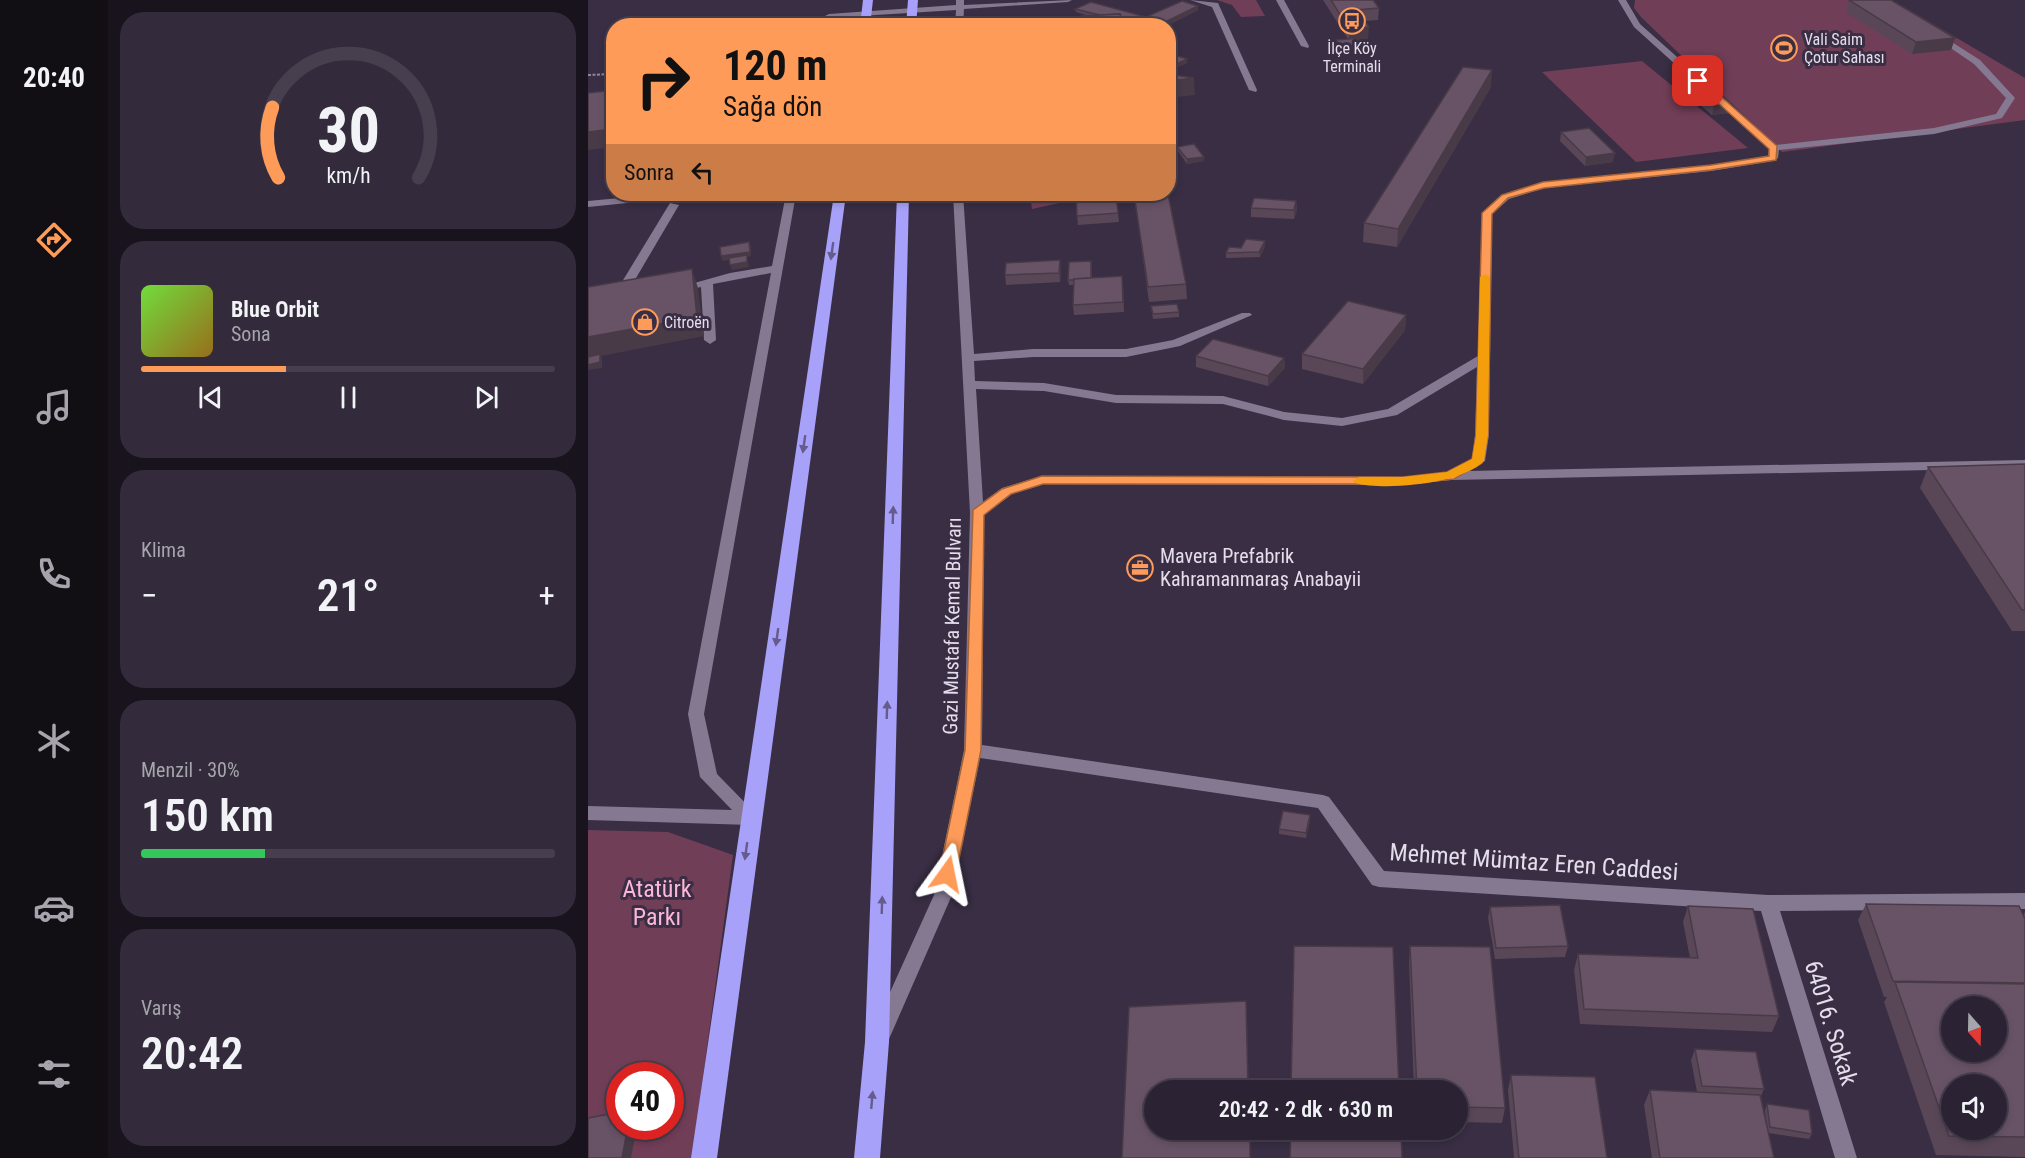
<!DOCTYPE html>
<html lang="tr">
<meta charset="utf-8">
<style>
body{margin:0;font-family:"Roboto Condensed",sans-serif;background:#332a3b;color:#f1f3f6;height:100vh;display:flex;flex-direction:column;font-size:22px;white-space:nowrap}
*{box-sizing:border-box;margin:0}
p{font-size:20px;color:#a6a4ac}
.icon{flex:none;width:33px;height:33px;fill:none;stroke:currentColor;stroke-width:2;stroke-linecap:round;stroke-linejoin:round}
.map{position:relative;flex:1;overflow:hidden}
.drawer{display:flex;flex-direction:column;gap:12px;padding:12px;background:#18131c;width:480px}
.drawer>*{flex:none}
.top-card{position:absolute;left:18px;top:18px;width:570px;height:183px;border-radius:24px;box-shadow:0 3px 9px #0003,0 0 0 2px #473f4e;background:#fe9b59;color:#111;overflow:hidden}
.needle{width:39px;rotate:160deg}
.fabs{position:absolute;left:1353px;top:996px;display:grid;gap:12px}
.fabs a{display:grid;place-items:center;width:66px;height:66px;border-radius:50%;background:#2b2233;box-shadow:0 3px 9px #0003,0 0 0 2px #473f4e;font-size:30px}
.speed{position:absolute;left:18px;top:1062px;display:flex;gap:12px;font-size:30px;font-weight:700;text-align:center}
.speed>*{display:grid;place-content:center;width:78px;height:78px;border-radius:50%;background:#2b2233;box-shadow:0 3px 9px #0003,0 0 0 2px #473f4e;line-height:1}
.speed .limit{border:9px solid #d22;background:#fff;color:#111}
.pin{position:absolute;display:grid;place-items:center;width:51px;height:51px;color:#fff;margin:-26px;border-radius:12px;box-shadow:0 3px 9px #0006}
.me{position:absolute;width:66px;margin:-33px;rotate:12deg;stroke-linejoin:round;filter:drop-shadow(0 0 4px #0008)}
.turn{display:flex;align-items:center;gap:21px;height:126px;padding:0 18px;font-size:27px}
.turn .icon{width:78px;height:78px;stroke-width:2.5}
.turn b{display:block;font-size:42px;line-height:51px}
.then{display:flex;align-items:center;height:57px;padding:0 18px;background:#0003;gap:12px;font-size:22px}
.big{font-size:45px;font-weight:600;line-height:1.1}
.drawer .card{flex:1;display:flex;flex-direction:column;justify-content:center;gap:9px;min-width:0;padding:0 21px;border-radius:24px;background:#332a3b}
.drawer .dial{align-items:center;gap:0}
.dial svg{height:156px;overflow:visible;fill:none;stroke:#473f4e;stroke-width:7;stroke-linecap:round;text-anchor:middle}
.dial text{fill:#f1f3f6;stroke:none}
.song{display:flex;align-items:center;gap:18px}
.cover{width:72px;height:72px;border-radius:9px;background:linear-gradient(135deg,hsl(100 70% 55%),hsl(40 70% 35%))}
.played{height:6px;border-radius:3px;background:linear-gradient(90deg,#fe9b59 35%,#473f4e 35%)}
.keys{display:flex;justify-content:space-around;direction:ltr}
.heat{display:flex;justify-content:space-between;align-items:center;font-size:33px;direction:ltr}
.charge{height:9px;border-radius:4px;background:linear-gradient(90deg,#34c759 30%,#473f4e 0)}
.trip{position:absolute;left:556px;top:1080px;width:324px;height:60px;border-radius:30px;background:#2b2233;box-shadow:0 3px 9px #0003,0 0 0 2px #473f4e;font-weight:600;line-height:60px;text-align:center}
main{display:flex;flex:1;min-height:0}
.dock{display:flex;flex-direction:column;width:108px;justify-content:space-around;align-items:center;background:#110e14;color:#a6a4ac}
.dock .icon{width:42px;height:42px}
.dock .on{color:#fe9b59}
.dock b{font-size:27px;color:#f1f3f6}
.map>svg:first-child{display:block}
</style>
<main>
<nav class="dock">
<b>20:40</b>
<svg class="icon on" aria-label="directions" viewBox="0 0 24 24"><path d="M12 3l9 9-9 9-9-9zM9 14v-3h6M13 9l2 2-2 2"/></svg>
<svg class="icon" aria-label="music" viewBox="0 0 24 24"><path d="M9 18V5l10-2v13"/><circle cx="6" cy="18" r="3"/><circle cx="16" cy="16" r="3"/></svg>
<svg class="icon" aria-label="phone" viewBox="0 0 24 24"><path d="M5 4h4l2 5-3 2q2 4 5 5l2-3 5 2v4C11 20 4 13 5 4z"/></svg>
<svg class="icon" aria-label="climate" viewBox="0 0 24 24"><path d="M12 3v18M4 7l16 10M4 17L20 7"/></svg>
<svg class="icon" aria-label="car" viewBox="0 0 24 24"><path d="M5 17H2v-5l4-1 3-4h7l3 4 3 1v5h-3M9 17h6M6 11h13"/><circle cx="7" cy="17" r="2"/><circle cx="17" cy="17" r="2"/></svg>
<svg class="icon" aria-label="filters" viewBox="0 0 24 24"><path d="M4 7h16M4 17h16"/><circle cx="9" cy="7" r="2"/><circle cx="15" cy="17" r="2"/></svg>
</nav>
<section class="drawer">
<div class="card dial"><svg viewBox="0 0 100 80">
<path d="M14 69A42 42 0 1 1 86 69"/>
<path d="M14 69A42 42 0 0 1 11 33" stroke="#fe9b59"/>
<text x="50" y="56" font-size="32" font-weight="700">30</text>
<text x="50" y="72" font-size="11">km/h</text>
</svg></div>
<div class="card">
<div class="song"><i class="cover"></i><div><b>Blue Orbit</b><p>Sona</p></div></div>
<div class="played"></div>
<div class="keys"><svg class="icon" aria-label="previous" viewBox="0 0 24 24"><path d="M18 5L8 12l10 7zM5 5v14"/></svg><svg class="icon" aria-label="pause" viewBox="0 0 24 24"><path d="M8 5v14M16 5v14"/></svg><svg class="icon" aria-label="next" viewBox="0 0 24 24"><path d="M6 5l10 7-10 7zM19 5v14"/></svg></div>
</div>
<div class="card"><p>Klima</p>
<div class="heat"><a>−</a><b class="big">21°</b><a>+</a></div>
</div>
<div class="card"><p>Menzil · 30%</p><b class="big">150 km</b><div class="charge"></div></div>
<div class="card"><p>Varış</p><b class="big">20:42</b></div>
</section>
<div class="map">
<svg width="1437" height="1158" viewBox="0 0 1437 1158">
<rect width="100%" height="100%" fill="#392e44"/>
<g fill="#713e57" fill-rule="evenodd">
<polygon points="629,0 668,0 677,16 653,17 644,5"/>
<polygon points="1047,0 1304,0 1437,78 1437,120 1194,152 1053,17 1046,8"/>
<polygon points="1054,61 1160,148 1048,162 954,72"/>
<polygon points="442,194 512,194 444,209"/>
<path d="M 0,830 L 80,832 L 145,855 L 104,1158 L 0,1158 ZM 32,1076 L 82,1076 L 82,1126 L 32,1126 Z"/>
</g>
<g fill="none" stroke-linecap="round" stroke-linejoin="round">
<polyline stroke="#908799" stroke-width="2" stroke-dasharray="3 1.5" stroke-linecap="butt" points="0,75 26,74"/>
<g fill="#857992" fill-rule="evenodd">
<polygon points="368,0 376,0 376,5 484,0 480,2 376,9 375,26 367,26 368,10 241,18 237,16 241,14 368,5"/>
<polygon points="602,0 630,3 669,90 668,92 661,90 624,7"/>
<polygon points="688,0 696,0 721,46 720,48 713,46"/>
<path d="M 1030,0 L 1038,0 L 1052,24 L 1188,145 L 1346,128 L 1408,114 L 1418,98 L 1386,64 L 1345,36 L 1345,32 L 1348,32 L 1392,60 L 1427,98 L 1414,118 L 1346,134 L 1191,150 L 1190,158 L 1185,161 L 1123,171 L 956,188 L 921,199 L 904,214 L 901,435 L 897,461 L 881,471 L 1437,460 L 1437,468 L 863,480 L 815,485 L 455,484 L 424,494 L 396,515 L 394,745 L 735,795 L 741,797 L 796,871 L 1180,895 L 1437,893 L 1437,909 L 1192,911 L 1269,1158 L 1247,1158 L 1173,911 L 791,887 L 784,885 L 730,808 L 392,758 L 364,895 L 301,1039 L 294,1042 L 287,1039 L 284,1032 L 346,895 L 376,750 L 382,513 L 365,194 L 375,194 L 386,354 L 445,349 L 538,349 L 585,340 L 654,313 L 662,313 L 664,315 L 592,346 L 538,357 L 445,357 L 386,361 L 387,381 L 456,383 L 528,395 L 635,396 L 696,412 L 754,418 L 800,409 L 890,356 L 894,213 L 913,195 L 955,182 L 1123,165 L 1180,156 L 1181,149 L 1046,27 ZM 889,367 L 887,435 L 884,459 L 859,472 L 815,477 L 454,476 L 414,488 L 395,502 L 388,389 L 456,391 L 528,403 L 635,404 L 696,420 L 754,426 L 809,415 Z"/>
<polygon points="74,194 104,194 99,197 0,207 0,201"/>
<polygon points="198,194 208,194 116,714 129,774 172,818 169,823 163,825 0,820 0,806 144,810 112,777 100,714 183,273 125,284 128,340 122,344 116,340 113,287 91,292 85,289 142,273 184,266"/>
<polygon points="82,203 91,205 38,295 32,298 28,297 26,295"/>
</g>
<g fill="#a8a1fa" fill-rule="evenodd">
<polygon points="275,0 285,0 282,26 272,26"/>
<polygon points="320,0 330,0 328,26 318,26"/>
<polygon points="246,194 258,194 129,1158 103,1158"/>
<polygon points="309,194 321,194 301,1042 292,1158 266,1158 277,1042"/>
</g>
</g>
<g fill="#594758">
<polygon points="735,0 785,0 791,8 790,20 777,21 780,39 774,40 778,49 753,51 748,44 748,40 760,39"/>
<polygon points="1261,0 1367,38 1363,50 1324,54 1258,12"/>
<polygon points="610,6 610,10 578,26 494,26 493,16 501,16 488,12 487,9 558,17"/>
<polygon points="1089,75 1144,104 1142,113 1124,115 1087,84"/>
<polygon points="903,87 809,247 775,242 776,223"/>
<polygon points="973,132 1025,162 997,166 972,141"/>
<polygon points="589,147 616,161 599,164 590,151"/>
<polygon points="528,194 531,222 490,225 489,216"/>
<polygon points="546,194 598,284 599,299 561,302"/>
<polygon points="708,201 709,210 706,219 663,217 663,208"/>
<polygon points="677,246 672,257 638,258 638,253 653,248"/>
<polygon points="503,261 504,278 535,286 536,312 486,315 485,305 485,285 481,285 480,280"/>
<polygon points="473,270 472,282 418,285 417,275"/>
<polygon points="563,306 591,312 591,317 565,319"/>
<polygon points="818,315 817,330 775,384 714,369 714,354"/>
<polygon points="608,356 696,358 697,368 680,386 608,367"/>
<polygon points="1437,464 1437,631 1424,631 1332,488 1340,467"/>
<polygon points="722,821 718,838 691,834 691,829"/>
<polygon points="1278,904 1435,915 1437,912 1437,1157 1348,1155 1296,1002 1299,997 1296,997 1270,920"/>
<polygon points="1100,906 1191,1016 1184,1032 992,1024 986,970 990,954 1102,958 1095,922"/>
<polygon points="902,907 980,946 977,957 907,959 900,918"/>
<polygon points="822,946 917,1108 914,1123 870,1122 870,1090 826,1090 821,962"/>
<polygon points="1107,1049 1176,1089 1173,1096 1178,1123 1177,1110 1179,1104 1224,1134 1221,1139 1180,1133 1186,1158 1064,1158 1056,1105 1062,1090 1109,1092 1103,1060"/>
<polygon points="923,1075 1019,1158 926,1158 920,1090"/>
</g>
<g fill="#493a47">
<polygon points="610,6 610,10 578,26 569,26"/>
<polygon points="513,20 513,26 495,26 494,22"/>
<polygon points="781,27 780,39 761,41 761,29"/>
<polygon points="1367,38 1363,50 1324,54 1328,42"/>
<polygon points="778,45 778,49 753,51 753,47"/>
<polygon points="599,59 599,63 580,72 580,68"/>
<polygon points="904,70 903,87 809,247 810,229"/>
<polygon points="606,78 607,95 580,98 580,81"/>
<polygon points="1144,104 1142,113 1124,115 1126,106"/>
<polygon points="26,129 26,147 0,150 0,132"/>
<polygon points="1027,153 1025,162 997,166 998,157"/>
<polygon points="616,157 616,161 599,164 599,159"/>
<polygon points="708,201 709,210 706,219 706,210"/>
<polygon points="677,241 677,246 672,257 671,252"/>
<polygon points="161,242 163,247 163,256 159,257 161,267 144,270 142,265 159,257 134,261 133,256"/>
<polygon points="472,260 473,270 472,282 471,273"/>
<polygon points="104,269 110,288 116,336 13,356 14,359 14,368 0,370 0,337"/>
<polygon points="818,315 817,330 775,384 775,369"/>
<polygon points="696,358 697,368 680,386 680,376"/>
<polygon points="722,815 722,821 718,838 718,833"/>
<polygon points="658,1001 659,1021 661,1090 660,1090"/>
<polygon points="40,1126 49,1126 43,1158 34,1158"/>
</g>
<g fill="#685366" stroke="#493a47" stroke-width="1.5" fill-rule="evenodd">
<polygon points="743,0 785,0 791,8 769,10 781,27 761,29"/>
<polygon points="1261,0 1303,0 1367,38 1328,42"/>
<polygon points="594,1 610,6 569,26 564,26 547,21 536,22 533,21 532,14 512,15 487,9 503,2 558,17"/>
<polygon points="532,14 534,22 547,21 564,26 494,26 514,23 513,20 494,22 493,16"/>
<polygon points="215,19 216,26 197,26 197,21"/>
<polygon points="773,38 778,45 753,47 748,40"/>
<polygon points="580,53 599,59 580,68"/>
<polygon points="875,67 904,70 810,229 776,223"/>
<polygon points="580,74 606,78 580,81"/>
<polygon points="1106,74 1144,104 1126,106 1089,75"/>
<polygon points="26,90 26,129 0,132 0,93"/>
<polygon points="1001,128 1027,153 998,157 973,132"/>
<polygon points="606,144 616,157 599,159 589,147"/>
<polygon points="488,194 528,194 530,213 489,216"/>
<polygon points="546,194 580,194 598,284 560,287"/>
<polygon points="666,198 708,201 706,210 663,208"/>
<polygon points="658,239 677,241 671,252 638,253 641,247 653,248"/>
<polygon points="161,242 162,252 133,256 132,247"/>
<polygon points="159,255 159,262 142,265 141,258"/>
<polygon points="472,260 471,273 417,275 418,263"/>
<polygon points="503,261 503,278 486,279 486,280 480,280 481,262"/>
<polygon points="104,269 109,317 0,337 0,287"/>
<polygon points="534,276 535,302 485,305 486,279"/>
<polygon points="760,301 818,315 775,369 714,354"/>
<polygon points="589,304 591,312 565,314 563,306"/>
<polygon points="625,339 696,358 680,376 608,356"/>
<polygon points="12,354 12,362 0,365 0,357"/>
<polygon points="1437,464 1437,610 1434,610 1340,467"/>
<polygon points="695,811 722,815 718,833 691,829"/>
<polygon points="1278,904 1431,906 1437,919 1437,983 1305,981"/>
<polygon points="972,905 980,946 908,948 902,907"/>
<polygon points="1100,906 1165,909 1191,1016 996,1009 990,954 1110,958"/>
<polygon points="706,946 805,947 811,1090 703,1090"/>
<polygon points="822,946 902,947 917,1108 870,1107 870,1090 829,1090"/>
<path d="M 1307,982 L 1437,984 L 1437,1137 L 1361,1136 ZM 1364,1006 L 1408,1006 L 1408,1052 L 1364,1052 ZM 1364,1084 L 1408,1084 L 1408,1130 L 1364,1130 Z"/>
<polygon points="658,1001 660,1090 567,1090 567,1130 662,1130 662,1158 534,1158 541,1007"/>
<polygon points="1107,1049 1168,1052 1176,1089 1114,1086"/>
<polygon points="923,1075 1007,1077 1019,1158 931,1158"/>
<polygon points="1062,1090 1172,1095 1186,1158 1072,1158"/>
<polygon points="1179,1104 1221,1110 1224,1134 1182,1127"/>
<polygon points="32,1112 32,1126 40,1126 34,1158 0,1158 0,1118"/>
<polygon points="703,1130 813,1130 814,1158 702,1158"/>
</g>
<defs><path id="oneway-solid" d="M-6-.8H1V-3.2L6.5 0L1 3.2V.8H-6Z" transform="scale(1.5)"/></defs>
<g fill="#655c8d">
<use href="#oneway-solid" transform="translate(244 251) rotate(98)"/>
<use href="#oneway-solid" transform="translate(216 444) rotate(98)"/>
<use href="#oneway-solid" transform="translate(305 515) rotate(-88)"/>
<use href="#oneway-solid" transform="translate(189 637) rotate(98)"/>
<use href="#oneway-solid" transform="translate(299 710) rotate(-88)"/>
<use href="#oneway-solid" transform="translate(158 851) rotate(98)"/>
<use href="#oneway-solid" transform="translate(294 905) rotate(-88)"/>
<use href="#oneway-solid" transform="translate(284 1100) rotate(-85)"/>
</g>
<polygon fill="#fe9b59" stroke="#a5653a" stroke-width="1.5" points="1107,79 1113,79 1189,146 1188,160 1123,170 956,188 920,198 904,214 900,435 894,463 866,479 815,484 455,484 423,494 396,515 393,750 368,874 365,879 353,879 351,874 377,750 385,510 414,489 454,476 815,477 859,472 884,459 888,435 894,213 914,195 955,182 1123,165 1181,156 1181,149 1107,82"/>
<path fill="#f59e0b" d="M 897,274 L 902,277 L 900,435 L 896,461 C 874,484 797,491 767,483 L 765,481 L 771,477 L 815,477 L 859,472 L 884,459 L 888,435 L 892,277 Z"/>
<defs>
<g id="bus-ring" transform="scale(1.35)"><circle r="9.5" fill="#392e44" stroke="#fe9b59" stroke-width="1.5"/><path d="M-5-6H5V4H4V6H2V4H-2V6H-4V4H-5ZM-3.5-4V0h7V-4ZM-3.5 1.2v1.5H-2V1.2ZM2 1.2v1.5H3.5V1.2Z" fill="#fe9b59"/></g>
<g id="stadium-ring" transform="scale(1.35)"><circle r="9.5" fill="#392e44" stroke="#fe9b59" stroke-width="1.5"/><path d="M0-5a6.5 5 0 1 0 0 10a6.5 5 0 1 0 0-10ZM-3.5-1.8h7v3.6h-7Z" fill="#fe9b59"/></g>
<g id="shop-ring" transform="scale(1.35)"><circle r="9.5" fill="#392e44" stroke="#fe9b59" stroke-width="1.5"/><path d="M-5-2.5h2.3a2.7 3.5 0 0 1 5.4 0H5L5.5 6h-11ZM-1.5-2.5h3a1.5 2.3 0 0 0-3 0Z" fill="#fe9b59"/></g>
<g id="office-ring" transform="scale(1.35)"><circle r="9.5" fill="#392e44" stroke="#fe9b59" stroke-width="1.5"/><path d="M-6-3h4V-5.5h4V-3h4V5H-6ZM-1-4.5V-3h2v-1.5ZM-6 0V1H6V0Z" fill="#fe9b59"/></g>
</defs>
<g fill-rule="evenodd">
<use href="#bus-ring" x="764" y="21"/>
<use href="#stadium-ring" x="1196" y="48"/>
<use href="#shop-ring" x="57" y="322"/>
<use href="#office-ring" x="552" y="568"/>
</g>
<g text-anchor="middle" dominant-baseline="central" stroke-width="6" stroke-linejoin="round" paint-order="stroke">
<g font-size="16" fill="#e4ddeb" stroke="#392e44" text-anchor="start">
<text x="1216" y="39">Vali Saim<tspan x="1216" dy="18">Çotur Sahası</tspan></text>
<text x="764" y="48" text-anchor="middle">İlçe Köy<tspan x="764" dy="18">Terminali</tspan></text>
<text x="76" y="322">Citroën</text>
</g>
<g font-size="20" fill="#e4ddeb" stroke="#392e44" text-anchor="start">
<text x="572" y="556">Mavera Prefabrik<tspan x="572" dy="23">Kahramanmaraş Anabayii</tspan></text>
</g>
<g font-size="20" fill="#e4ddeb" stroke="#392e44">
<text transform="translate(364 626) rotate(-89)">Gazi Mustafa Kemal Bulvarı</text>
</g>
<g font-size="24" fill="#e4ddeb" stroke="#392e44">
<text transform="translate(946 862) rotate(4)">Mehmet Mümtaz Eren Caddesi</text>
<text transform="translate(1243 1023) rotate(73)">64016. Sokak</text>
</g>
<g font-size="24" fill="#feb5d7" stroke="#392e44">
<text x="69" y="889">Atatürk<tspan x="69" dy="28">Parkı</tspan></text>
</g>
</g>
</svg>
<div class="fabs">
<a><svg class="needle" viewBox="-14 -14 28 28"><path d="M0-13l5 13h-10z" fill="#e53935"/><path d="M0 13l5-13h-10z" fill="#a6a4ac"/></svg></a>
<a><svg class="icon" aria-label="sound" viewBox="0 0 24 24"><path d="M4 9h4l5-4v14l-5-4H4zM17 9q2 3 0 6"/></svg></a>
</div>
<div class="speed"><div class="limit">40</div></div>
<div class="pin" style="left:1110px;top:81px;background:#d93025"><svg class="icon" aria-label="arrive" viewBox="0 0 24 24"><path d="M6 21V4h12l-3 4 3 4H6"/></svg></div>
<svg class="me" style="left:359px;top:874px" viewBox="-20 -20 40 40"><path d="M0-17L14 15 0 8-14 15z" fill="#fe9b59" stroke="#fff" stroke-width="4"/></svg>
<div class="trip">20:42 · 2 dk · 630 m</div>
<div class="top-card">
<div class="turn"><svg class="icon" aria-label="right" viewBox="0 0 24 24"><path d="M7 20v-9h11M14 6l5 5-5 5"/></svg><div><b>120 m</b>Sağa dön</div></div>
<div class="then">Sonra<svg class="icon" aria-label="left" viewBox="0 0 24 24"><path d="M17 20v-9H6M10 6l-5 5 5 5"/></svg></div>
</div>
</div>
</main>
